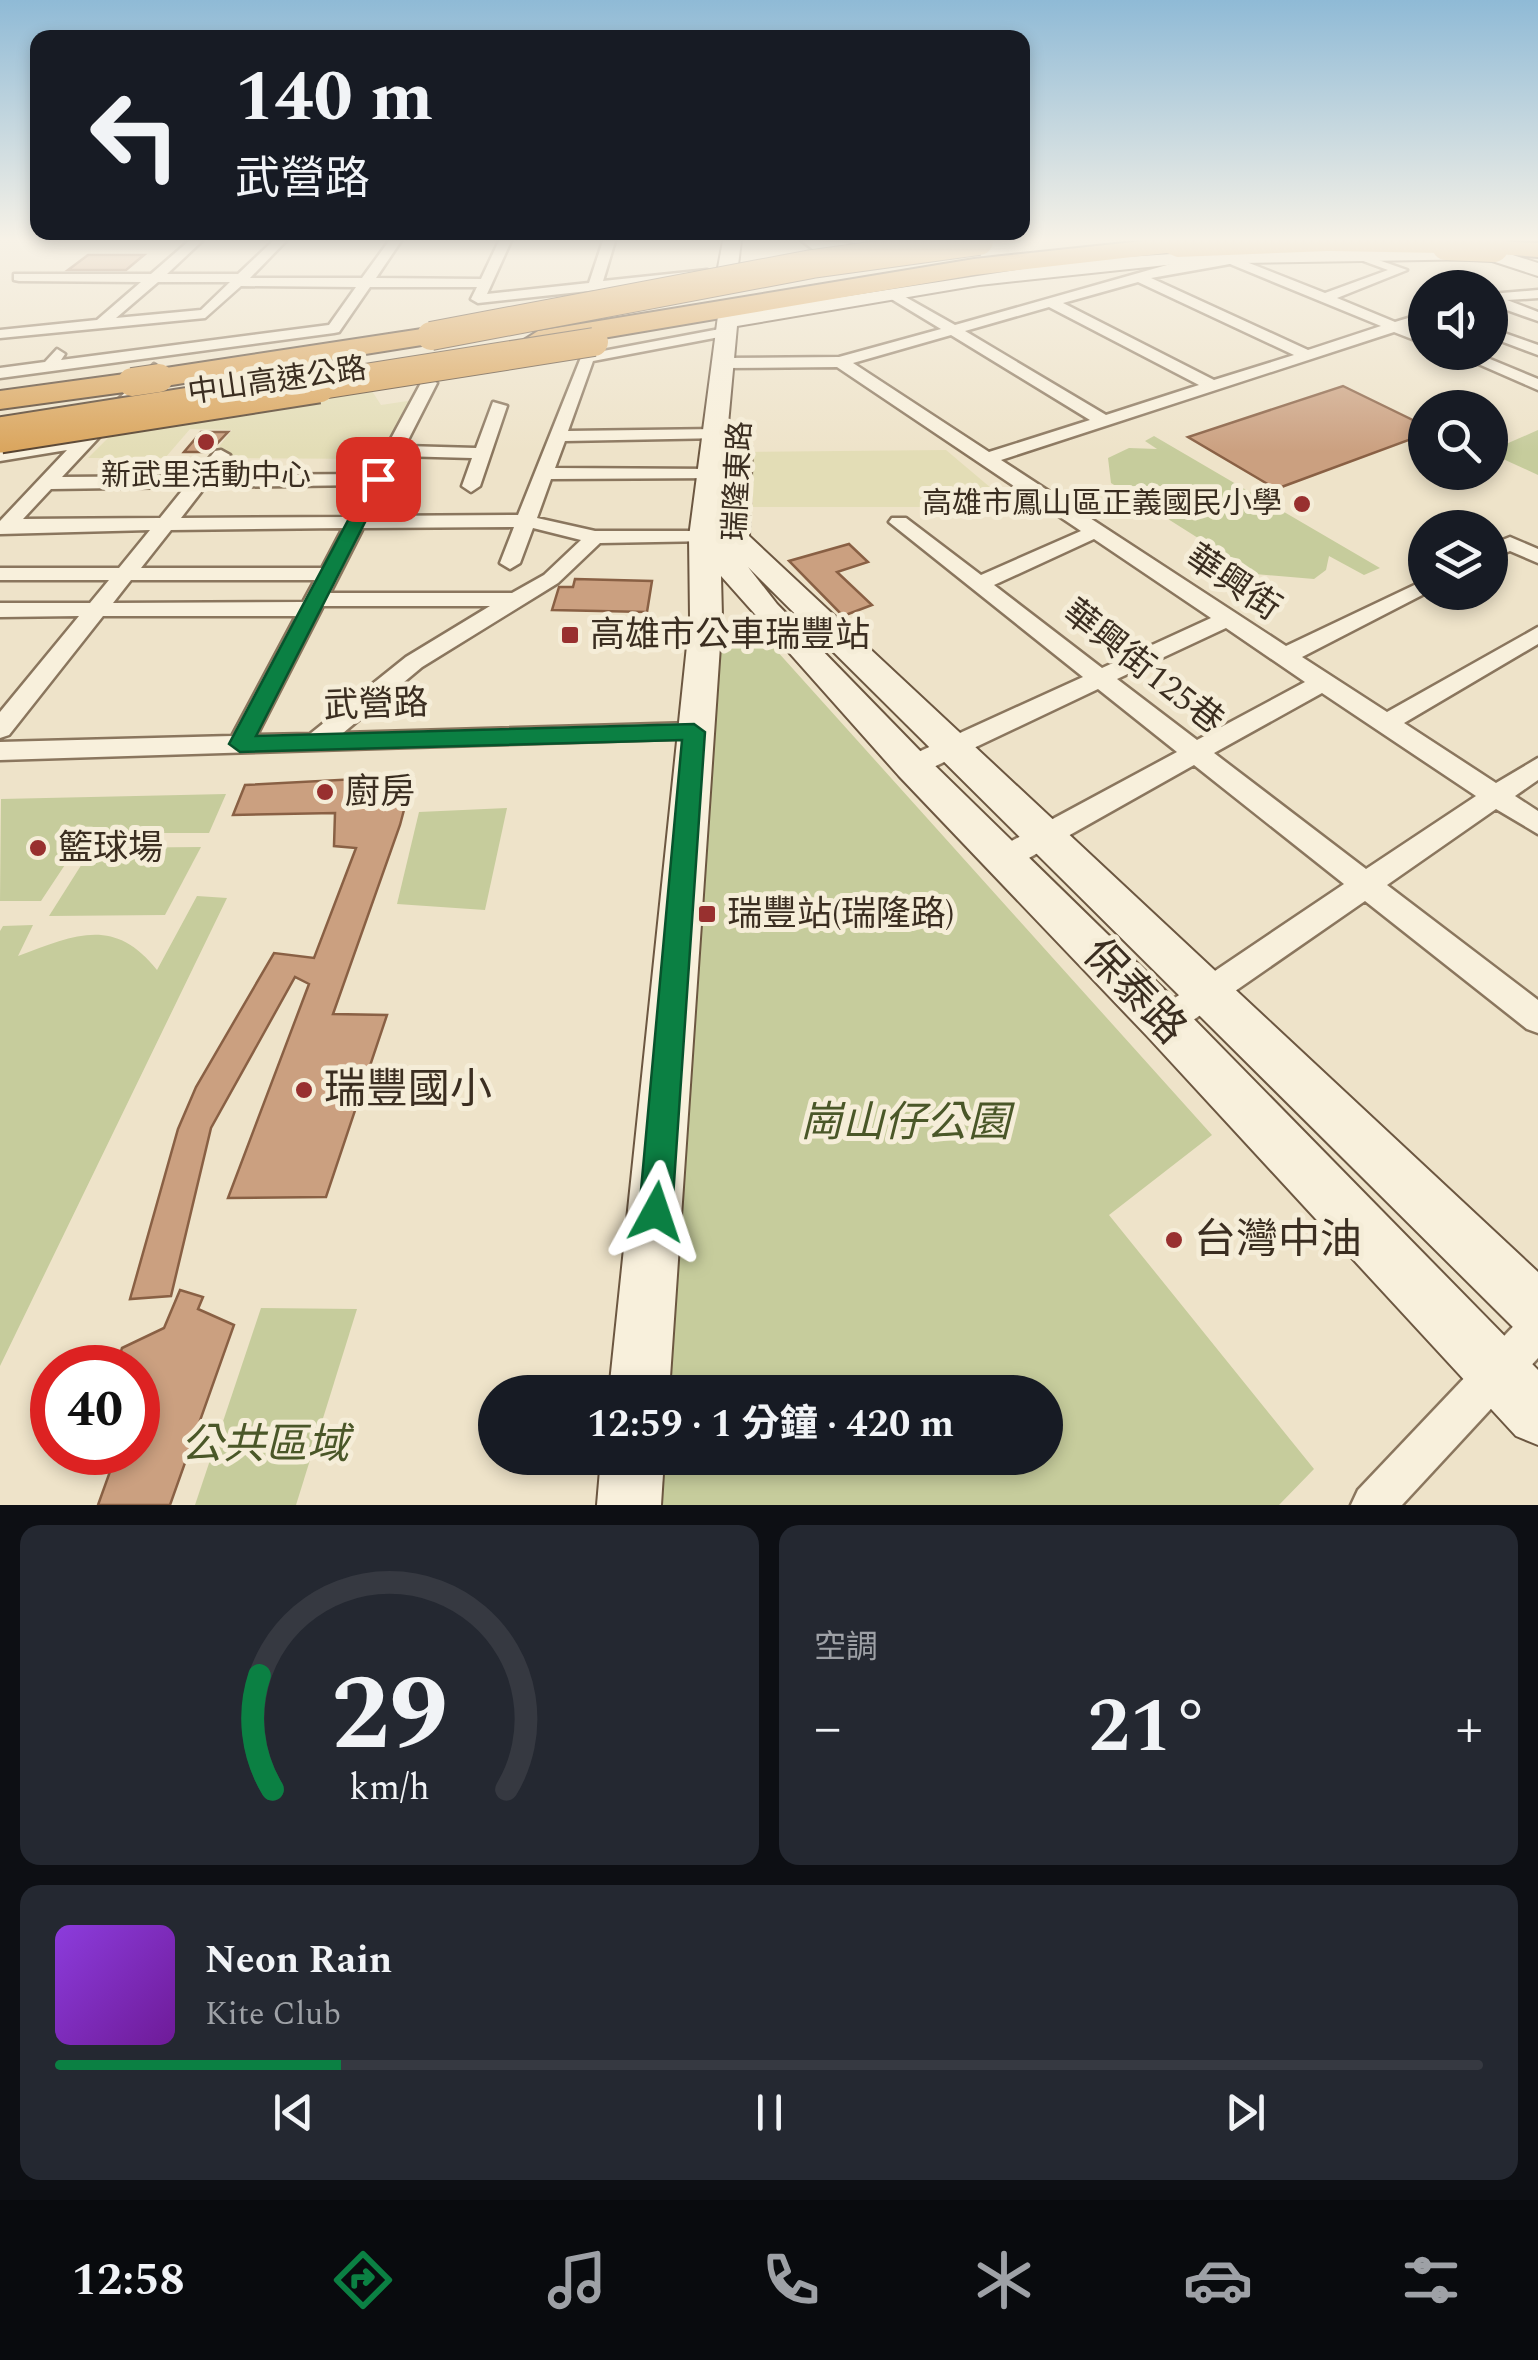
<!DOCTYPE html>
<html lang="zh-TW">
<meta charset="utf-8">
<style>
body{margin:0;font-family:Spectral,"Noto Sans TC",serif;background:#242831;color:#f1f3f6;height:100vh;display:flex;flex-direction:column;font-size:38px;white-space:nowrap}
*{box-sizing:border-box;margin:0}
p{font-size:32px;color:#9ea1a6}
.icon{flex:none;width:55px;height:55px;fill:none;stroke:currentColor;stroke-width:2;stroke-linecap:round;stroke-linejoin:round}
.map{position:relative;height:1505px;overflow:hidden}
.drawer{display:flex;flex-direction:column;gap:20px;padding:20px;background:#0d0f14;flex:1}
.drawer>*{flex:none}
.top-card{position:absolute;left:30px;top:30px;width:1000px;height:210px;border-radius:20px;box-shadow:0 5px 15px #0003;background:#171b24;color:#f1f3f6;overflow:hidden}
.fabs{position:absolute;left:1408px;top:270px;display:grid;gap:20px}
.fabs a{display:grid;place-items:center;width:100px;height:100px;border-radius:50%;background:#171b24;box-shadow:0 5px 15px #0003;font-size:50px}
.speed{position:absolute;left:30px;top:1345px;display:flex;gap:20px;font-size:50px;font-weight:700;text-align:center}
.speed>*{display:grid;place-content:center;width:130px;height:130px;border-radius:50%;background:#171b24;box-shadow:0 5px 15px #0003;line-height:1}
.speed .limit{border:15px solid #d22;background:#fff;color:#111}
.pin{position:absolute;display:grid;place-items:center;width:85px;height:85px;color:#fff;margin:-42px;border-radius:20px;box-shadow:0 5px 15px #0006}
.me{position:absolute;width:110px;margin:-55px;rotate:5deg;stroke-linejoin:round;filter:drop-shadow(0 0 8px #0008)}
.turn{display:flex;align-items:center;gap:35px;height:210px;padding:0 40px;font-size:45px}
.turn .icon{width:130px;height:130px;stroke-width:2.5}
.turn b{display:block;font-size:70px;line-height:85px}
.big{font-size:75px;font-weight:700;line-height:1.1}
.drawer .widget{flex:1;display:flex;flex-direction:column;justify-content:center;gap:15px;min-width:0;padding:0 35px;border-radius:20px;background:#242831}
.drawer .dial{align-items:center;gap:0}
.dial svg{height:260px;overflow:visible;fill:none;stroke:#363941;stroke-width:7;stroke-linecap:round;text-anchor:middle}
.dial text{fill:#f1f3f6;stroke:none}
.song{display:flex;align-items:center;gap:30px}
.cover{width:120px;height:120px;border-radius:15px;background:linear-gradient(135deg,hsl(270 70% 55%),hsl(280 70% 35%))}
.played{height:10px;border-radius:5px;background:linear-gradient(90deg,#0b8043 20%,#363941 20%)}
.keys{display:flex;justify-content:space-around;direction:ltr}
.heat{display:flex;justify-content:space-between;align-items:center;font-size:55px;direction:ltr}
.drawer .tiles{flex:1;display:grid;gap:20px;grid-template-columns:1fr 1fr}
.widget:last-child{grid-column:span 2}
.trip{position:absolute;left:478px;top:1375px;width:585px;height:100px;border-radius:50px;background:#171b24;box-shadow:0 5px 15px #0003;font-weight:700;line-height:100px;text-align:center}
.menu{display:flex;height:160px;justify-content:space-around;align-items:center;background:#090b0e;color:#9ea1a6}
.menu .icon{width:70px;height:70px}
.menu .on{color:#0b8043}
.menu b{font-size:45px;color:#f1f3f6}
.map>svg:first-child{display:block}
</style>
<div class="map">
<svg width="1538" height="1505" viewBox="0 0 1538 1505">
<rect width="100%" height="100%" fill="#eee3c9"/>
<g fill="#e3ddb6">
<polygon points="372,391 381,405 414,400 379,459 210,458 232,430 190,429 165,458 88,458 112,434"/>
<polygon points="946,450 991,488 948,507 753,507 747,452"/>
</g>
<g fill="#c6cc9c">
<polygon points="1538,430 1538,475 1490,453 1490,451"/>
<polygon points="1154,436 1380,568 1364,575 1329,556 1326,570 1314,579 1255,574 1111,483 1108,458 1129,448 1157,449 1145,441"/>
<polygon points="767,640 1212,1135 1109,1215 1314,1469 1279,1505 652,1505 655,1458 1045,1458 1045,1392 661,1392 720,647"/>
<polygon points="226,794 209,833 86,833 41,901 0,901 1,799"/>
<polygon points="507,808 485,910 397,904 419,812"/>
<polygon points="201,847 165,915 49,916 92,848"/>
<path d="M 197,896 L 227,898 L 0,1366 L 0,931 L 3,926 L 33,925 L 18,956 C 75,935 114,916 157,970 Z"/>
<polygon points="261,1308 357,1309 296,1505 195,1505"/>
</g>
<g fill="#cba080" stroke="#896044" stroke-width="2.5">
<polygon points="88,255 144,255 126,270 68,270"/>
<polygon points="1343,386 1425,426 1425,434 1276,489 1188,437"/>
<polygon points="201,432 228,432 209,452 184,452"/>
<polygon points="849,544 868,562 837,572 872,605 843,616 789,561"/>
<polygon points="575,579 652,581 647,612 552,610 559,587 573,587"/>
<polygon points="413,776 400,825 333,1014 387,1015 326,1197 228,1198 309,984 295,977 211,1128 171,1296 130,1299 178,1129 196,1087 274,953 314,958 356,848 334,846 335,813 233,815 245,785"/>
<polygon points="180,1290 203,1297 198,1309 234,1325 170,1505 98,1505 117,1452 138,1452 138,1396 144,1377 138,1376 138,1368 116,1368 122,1348 164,1328"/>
</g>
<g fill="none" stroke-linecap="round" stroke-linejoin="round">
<g stroke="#8a765e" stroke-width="5">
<g id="street">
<path d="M 189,241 L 202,241 L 167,274 L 238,274 L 273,241 L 286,241 L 250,278 L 362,278 L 389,241 L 401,241 L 376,278 L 481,279 L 499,241 L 511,241 L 487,294 L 589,283 L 603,241 L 615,241 L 603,281 L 707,270 L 714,274 L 707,278 L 478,303 L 471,299 L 477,287 L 370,287 L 339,332 L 334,333 L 0,378 L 0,368 L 45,362 L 57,349 L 65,354 L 61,360 L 329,325 L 356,287 L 241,286 L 205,318 L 0,338 L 0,330 L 97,320 L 141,282 L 19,281 L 14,280 L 14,274 L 151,274 ZM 158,282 L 230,282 L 201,310 L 116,318 Z"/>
<path d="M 802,241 C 813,241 848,241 855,246 L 818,253 Z"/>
<path d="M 1344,248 L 1407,270 L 1337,298 L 1395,322 L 1425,313 L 1425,322 L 1409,327 L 1425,334 L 1425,344 L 1394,332 L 1001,460 L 1286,646 L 1425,580 L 1425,592 L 1428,592 L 1302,657 L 1387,712 L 1538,627 L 1538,644 L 1404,723 L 1496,783 L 1538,758 L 1538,780 L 1515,796 L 1538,811 L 1538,834 L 1496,809 L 1387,885 L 1538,1000 L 1538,1033 L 1527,1029 L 1365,901 L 1176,1032 L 1165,1036 L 1154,1032 L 1149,1022 L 1154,1012 L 1344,884 L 1194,765 L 1013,867 L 1003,870 L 993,867 L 989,859 L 993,851 L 1177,752 L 1098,689 L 921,773 L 903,773 L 899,766 L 903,759 L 1083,677 L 889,522 L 892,518 L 906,518 L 981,575 L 1081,531 L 837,367 L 722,368 L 714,363 L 722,358 L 839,357 L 941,329 L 888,297 L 886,294 L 893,290 L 955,325 L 1174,263 L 1216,258 L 1221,252 L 1325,293 L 1388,270 L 1344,254 ZM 1230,264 L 1381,326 L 1308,350 L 1151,278 ZM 1138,282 L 1294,355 L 1214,380 L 1063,303 ZM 1049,307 L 1199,385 L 1106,415 L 965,331 ZM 951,335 L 1090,420 L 989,452 L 853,363 ZM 1094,539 L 1211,618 L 1102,668 L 994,585 ZM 1226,628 L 1305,682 L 1197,740 L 1117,679 ZM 1322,693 L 1476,796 L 1366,869 L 1214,753 Z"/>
<polygon points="1538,290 1538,298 1507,300 1538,312 1538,321 1490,304 1490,294"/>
<path d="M 725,328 L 730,329 L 730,335 L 593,361 L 568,431 L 717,429 L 726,434 L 723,438 L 565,441 L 555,468 L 714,469 L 720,470 L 720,478 L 551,479 L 537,518 L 595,531 L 704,531 L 711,533 L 711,541 L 600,543 L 558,583 L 422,667 L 343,733 L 693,723 L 702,726 L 705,732 L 702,738 L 0,760 L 0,742 L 232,736 L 296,616 L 103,616 L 9,735 L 0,738 L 0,712 L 79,616 L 0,617 L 0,603 L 90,603 L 109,580 L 0,580 L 0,568 L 119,568 L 150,530 L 0,534 L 0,521 L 67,450 L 0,461 L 0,451 L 79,438 L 154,364 L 162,369 L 160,372 L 62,477 L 195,476 L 215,451 L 221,450 L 230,455 L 214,475 L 372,474 L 421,383 L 429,378 L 437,383 L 405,446 L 476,448 L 493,402 L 507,406 L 480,486 L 471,492 L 462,486 L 472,458 L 399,456 L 369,516 L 518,515 L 582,355 ZM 367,485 L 349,517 L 181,518 L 205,487 ZM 185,487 L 160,518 L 23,519 L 51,489 ZM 514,527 L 500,563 L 510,569 L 520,563 L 533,528 L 581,540 L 544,575 L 512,593 L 330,593 L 363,528 ZM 343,528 L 322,568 L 141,568 L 171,530 ZM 131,580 L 315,580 L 303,602 L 113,603 ZM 323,606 L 490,606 L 406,657 L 310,734 L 257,735 Z"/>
<polygon points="1490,328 1538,345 1538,355 1490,337"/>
<polygon points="1451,352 1473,352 1538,379 1538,390"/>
<polygon points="1510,537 1538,549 1538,563 1510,551 1490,559 1490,545"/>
<polygon points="1538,1310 1538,1358 1402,1505 1351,1505 1358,1490 1524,1315"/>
</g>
</g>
<g stroke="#6c5741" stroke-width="4">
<g id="secondary">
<polygon points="723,241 741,241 737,273 727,279 717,273"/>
<polygon points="1453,241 1469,241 1538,263 1538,276 1486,259 1176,264 979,285 737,326 726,446 739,439 752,447 749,536 1538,1272 1538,1341 1518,1332 748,567 777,604 925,756 1182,1007 1538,1370 1538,1445 1516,1436 1148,1037 899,776 721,576 722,617 669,1392 609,1392 690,617 689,537 718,316 1081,260 1263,248 1453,248"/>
<polygon points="601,1458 664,1458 661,1505 597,1505"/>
</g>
</g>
<g stroke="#584431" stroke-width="4">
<g id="highway">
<polygon points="1143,241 1454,241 1458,246 1446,253 1328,251 1177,257 1167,253 974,275 538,349 524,340 538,331 974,259"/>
<polygon points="1494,241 1538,243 1538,257 1485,253 1482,248"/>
<polygon points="481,320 495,328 491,334 159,387 147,382 132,391 0,409 0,391 132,373 144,378 159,369"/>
</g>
</g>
<use href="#street" fill="#f8f0dc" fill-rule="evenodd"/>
<use href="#secondary" fill="#f8f0dc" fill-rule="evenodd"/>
<use href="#highway" fill="#daa55d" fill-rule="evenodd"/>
<g stroke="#584431" stroke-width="30" stroke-linecap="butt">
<g id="highway-bridge-far1">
<polyline points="1446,246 1494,248"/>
<polyline points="431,336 812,264 979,241"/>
<polyline points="132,382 159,378"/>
<polyline points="302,388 594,342"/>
</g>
</g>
<g stroke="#584431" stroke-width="39" stroke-linecap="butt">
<polyline id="highway-bridge" points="0,435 318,385"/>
</g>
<use href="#highway-bridge-far1" stroke="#daa55d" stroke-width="28"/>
<use href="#highway-bridge" stroke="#daa55d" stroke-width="35"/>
</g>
<linearGradient id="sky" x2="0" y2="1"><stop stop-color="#8fbad6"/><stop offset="0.53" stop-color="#f7f2e7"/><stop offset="1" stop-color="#f7f2e7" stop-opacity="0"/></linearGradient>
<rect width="1538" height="452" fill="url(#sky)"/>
<polygon fill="#0b8043" stroke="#07532c" stroke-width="2.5" points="378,474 387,479 256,736 694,724 705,732 672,1212 667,1224 656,1229 644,1224 639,1212 682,740 240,752 229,744 370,479"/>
<g fill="#98302f" stroke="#f5edd8" stroke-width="4">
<circle cx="206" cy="442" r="10"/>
<circle cx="1302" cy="504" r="10"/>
<rect x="560" y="625" width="20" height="20" rx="5"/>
<circle cx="325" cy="792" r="10"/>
<circle cx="38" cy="848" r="10"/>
<rect x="697" y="904" width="20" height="20" rx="5"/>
<circle cx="304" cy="1090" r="10"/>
<circle cx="1174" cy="1240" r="10"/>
</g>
<g text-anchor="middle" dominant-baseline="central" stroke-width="10" stroke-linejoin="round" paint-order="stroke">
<g font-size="30" fill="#3b2e21" stroke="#f5edd8">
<text transform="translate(277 381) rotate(-8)">中山高速公路</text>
<text transform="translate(738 481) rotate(-87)">瑞隆東路</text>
</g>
<g font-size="30" fill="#3b2e21" stroke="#f5edd8">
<text x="206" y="476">新武里活動中心</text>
<text x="1282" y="504" text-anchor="end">高雄市鳳山區正義國民小學</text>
</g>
<g font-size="35" fill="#3b2e21" stroke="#f5edd8">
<text transform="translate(1233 583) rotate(34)">華興街</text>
<text transform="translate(1143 667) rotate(38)">華興街125巷</text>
<text transform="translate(376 705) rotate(-2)">武營路</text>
</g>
<g font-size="35" fill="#3b2e21" stroke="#f5edd8" text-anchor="start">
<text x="590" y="635">高雄市公車瑞豐站</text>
<text x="345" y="792">廚房</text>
<text x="58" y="848">籃球場</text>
<text x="727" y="914">瑞豐站(瑞隆路)</text>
</g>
<g font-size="42" fill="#3b2e21" stroke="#f5edd8">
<text transform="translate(1134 992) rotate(46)">保泰路</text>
</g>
<g font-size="42" fill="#3b2e21" stroke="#f5edd8" text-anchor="start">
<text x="324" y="1090">瑞豐國小</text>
<text x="1194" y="1240">台灣中油</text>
</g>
<g font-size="42" font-style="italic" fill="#4a5728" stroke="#f5edd8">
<text x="905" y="1123">崗山仔公園</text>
<text x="265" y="1445">公共區域</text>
</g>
</g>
</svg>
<div class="fabs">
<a><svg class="icon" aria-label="sound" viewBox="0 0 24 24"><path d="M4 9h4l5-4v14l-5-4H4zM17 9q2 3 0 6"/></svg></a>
<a><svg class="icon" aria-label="search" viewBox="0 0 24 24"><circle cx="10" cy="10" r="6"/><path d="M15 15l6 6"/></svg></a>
<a><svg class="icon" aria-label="layers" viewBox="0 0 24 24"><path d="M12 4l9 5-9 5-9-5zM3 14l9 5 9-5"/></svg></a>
</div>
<div class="speed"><div class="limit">40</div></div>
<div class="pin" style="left:378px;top:479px;background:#d93025"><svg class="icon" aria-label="arrive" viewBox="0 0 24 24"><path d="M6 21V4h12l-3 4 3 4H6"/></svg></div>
<svg class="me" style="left:656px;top:1212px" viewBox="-20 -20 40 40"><path d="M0-17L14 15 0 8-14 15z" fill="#0b8043" stroke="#fff" stroke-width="4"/></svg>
<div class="trip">12:59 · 1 分鐘 · 420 m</div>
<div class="top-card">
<div class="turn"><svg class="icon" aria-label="left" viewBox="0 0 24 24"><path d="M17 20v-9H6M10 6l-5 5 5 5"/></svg><div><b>140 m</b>武營路</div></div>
</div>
</div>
<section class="drawer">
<div class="tiles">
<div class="widget dial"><svg viewBox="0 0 100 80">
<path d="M14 69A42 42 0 1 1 86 69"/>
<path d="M14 69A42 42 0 0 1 10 34" stroke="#0b8043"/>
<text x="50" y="56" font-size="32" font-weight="700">29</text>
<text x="50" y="72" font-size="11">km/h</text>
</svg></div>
<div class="widget"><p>空調</p>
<div class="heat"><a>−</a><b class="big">21°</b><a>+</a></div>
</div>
<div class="widget">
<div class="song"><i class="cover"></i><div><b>Neon Rain</b><p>Kite Club</p></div></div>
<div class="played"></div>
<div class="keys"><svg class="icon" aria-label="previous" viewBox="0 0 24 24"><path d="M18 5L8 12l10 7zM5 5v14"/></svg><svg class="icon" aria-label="pause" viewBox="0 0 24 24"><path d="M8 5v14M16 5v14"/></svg><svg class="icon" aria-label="next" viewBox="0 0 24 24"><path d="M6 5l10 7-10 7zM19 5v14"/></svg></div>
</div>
</div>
</section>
<nav class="menu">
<b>12:58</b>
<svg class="icon on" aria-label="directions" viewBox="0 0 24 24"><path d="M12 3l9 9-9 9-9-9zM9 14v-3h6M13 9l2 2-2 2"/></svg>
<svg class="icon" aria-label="music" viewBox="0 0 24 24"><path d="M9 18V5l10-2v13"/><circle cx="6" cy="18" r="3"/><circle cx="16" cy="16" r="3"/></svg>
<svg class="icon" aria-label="phone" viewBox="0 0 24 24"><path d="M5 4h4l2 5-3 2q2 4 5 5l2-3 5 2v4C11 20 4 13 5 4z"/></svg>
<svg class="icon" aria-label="climate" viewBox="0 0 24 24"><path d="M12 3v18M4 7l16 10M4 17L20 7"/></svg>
<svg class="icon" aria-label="car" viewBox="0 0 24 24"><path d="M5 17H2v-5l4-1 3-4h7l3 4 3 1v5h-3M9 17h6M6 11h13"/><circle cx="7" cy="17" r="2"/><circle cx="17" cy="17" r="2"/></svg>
<svg class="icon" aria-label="filters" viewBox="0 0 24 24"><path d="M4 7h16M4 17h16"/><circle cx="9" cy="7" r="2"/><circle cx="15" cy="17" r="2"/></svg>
</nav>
